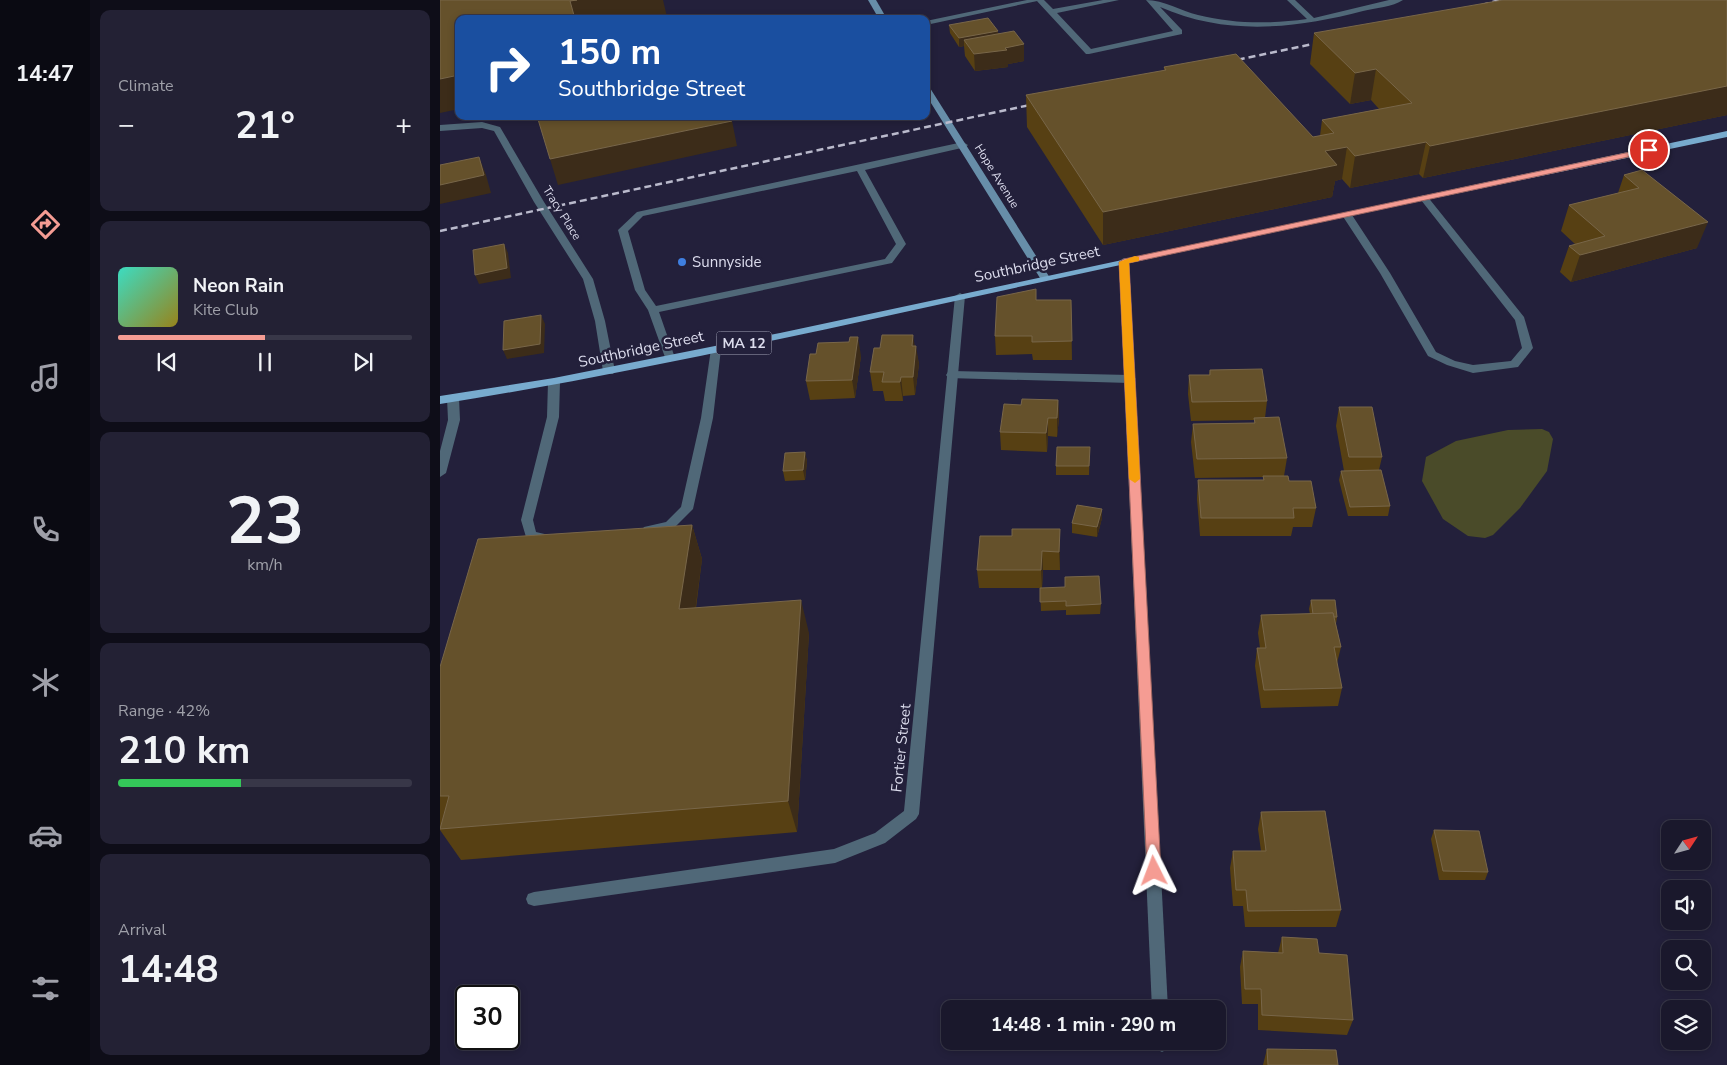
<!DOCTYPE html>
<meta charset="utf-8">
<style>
body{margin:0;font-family:"Nunito Sans",sans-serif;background:#232134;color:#f1f3f6;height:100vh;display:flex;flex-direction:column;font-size:19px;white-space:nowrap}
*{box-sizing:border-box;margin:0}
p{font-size:16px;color:#9fa0a9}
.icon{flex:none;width:28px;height:28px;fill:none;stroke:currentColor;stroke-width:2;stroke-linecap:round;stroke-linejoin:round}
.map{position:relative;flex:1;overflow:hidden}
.panel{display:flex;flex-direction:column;gap:10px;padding:10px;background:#0e0d18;width:350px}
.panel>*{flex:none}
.banner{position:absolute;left:15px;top:15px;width:475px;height:105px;border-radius:10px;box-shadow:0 2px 8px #0003,0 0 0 1px #383748;background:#1a4fa0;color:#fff;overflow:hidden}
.needle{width:32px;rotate:54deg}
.fabs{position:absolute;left:1221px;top:820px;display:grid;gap:10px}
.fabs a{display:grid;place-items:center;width:50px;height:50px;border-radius:10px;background:#1a182c;box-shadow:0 2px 8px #0003,0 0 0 1px #383748;font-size:25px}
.speed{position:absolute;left:15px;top:985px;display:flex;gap:10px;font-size:25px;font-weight:700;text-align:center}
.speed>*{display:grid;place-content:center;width:65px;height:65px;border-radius:50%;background:#1a182c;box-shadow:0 2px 8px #0003,0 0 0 1px #383748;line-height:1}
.speed .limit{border:2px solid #111;border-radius:8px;background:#fff;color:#111}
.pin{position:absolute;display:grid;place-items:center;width:42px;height:42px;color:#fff;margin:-21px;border:2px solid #fff;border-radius:50%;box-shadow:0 1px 5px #0007}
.me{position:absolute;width:55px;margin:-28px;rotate:357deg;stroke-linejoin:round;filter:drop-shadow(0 0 4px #0008)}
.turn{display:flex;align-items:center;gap:18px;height:105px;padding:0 20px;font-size:22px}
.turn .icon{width:65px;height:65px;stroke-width:2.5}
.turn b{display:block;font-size:35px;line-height:42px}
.big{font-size:38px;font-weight:700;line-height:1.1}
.panel .widget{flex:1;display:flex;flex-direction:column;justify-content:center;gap:8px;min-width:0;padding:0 18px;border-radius:10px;background:#232134}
.panel .dial{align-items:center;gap:0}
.dial b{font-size:65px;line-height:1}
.song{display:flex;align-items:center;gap:15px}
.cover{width:60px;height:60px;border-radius:8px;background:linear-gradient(135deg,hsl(170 70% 55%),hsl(50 70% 35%))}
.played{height:5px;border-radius:2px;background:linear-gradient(90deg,#f59c93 50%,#383748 50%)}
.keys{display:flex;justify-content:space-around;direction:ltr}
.heat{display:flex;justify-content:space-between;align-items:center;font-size:28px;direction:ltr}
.charge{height:8px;border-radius:4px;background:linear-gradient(90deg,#34c759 42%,#383748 0)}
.trip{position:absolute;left:501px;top:1000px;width:285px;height:50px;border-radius:10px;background:#1a182c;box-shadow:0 2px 8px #0003,0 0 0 1px #383748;font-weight:700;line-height:50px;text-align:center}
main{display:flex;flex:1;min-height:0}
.dock{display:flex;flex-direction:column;width:90px;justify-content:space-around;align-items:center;background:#0a0a12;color:#9fa0a9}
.dock .icon{width:35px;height:35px}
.dock .active{color:#f59c93}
.dock b{font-size:22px;color:#f1f3f6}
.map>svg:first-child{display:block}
</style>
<main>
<nav class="dock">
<b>14:47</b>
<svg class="icon active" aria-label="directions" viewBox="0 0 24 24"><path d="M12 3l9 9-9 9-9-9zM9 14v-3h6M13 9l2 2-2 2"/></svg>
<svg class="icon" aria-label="music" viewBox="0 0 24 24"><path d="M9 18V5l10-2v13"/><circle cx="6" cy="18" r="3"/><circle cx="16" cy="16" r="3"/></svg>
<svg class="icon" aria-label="phone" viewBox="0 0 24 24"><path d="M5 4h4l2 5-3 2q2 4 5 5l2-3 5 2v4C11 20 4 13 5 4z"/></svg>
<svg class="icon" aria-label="climate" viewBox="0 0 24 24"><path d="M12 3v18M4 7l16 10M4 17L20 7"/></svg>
<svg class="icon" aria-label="car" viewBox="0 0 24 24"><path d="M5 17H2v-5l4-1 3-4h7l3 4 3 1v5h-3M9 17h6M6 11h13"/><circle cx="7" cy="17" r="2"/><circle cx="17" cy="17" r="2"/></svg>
<svg class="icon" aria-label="filters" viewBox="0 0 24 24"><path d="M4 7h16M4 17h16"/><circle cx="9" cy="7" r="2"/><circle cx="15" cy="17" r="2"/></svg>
</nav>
<section class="panel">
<div class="widget"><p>Climate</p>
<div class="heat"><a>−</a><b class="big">21°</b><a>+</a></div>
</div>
<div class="widget">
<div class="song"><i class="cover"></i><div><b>Neon Rain</b><p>Kite Club</p></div></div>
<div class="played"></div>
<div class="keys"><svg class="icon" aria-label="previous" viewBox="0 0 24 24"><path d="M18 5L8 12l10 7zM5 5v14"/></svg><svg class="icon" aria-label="pause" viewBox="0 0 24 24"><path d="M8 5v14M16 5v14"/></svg><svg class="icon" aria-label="next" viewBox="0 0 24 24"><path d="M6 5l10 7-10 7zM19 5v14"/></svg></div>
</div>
<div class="widget dial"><b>23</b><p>km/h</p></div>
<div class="widget"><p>Range · 42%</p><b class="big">210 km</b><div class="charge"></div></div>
<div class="widget"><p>Arrival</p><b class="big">14:48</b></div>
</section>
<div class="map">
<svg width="1287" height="1065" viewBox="0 0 1287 1065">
<rect width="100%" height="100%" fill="#23203b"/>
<polygon fill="#4a4b29" points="1102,429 1109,432 1113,439 1107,471 1080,508 1053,535 1045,538 1028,536 1003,519 982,481 986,457 1016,441 1068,430"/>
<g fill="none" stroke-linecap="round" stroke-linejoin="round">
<g fill="#506878" fill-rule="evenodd">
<path d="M 596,0 L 604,0 L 613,9 L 663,0 L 679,0 L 617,13 L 651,49 L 733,31 L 706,0 C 724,0 741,11 758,15 C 794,24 830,24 867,19 L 847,0 L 855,0 L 874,18 L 949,0 L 963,0 C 953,7 935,8 923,11 C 854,29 786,36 720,7 L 742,30 L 742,34 L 649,54 L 646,54 Z"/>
<path d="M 523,142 L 528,145 L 526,147 L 425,170 L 466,244 L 452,263 L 219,312 L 235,358 L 230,362 L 226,360 L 208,310 L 195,290 L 178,230 L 197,212 ZM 417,171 L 456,244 L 445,259 L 216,306 L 205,290 L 188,231 L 203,216 Z"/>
<polygon points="984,195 987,196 1084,317 1093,348 1078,367 1033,373 1007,365 988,356 940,273 902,215 907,212 912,215 950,273 996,352 1015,361 1033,365 1071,361 1082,348 1075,320 981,200 981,196"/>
<polygon points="276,346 281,349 273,418 253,509 234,528 219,534 204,533 202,530 204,527 226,522 241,507 261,418 271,349"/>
<polygon points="512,371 690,375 696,379 690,383 508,378 506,375 508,372"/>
<path d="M 114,378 L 120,382 L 119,417 L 93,520 L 96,532 L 113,536 L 115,539 L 113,542 C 104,545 94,543 86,537 L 81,520 L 107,417 L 108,382 Z"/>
<polygon points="13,394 19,398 20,420 6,473 0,477 0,451 8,420 7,398"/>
</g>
<g fill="#506878" fill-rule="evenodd">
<polygon points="587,0 602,0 486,25 486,21"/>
<polygon points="42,122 60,127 104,202 153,279 165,321 175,371 173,374 165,374 163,371 155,321 143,279 94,202 54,131 42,128 0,131 0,125"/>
<polygon points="684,258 689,261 728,1009 712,1009 679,261"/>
<polygon points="520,293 525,296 479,814 476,819 445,843 395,863 94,906 88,904 86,899 88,894 94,892 394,849 435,833 464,811 515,296"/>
<polygon points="713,1041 731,1041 728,1049 722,1052 716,1049"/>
</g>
<g fill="#678ea9" fill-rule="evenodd">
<polygon points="428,0 436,0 447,19 439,19"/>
<polygon points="486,86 490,88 610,278 609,280 601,280 600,278 486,95"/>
</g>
<path fill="#78abce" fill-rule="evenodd" d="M 1287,131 L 1287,137 C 1059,185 830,232 602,282 C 402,325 202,372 0,404 L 0,396 L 114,378 L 340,333 Z"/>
<g stroke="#babacc" stroke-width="2.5" stroke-dasharray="7 4" stroke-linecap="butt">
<polyline points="1042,5 1060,0"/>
<polyline points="787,62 887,41"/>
<polyline points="0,231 599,103"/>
</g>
</g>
<g fill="#574013">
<polygon points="1287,0 1287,115 983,178 979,174 910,188 902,179 895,181 892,197 663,245 587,127 586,95 724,71 724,67 873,137 880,136 882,120 939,109 931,100 910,104 870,64 874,33"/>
<polygon points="509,25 558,31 558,33 584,44 584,61 568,64 568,67 535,71 525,56 524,46 519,47 510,33"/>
<polygon points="1202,170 1257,248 1131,282 1120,272 1129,246 1135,244 1121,231 1129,205 1178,193 1184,175"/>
<polygon points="596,300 631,300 632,360 593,360 592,354 556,355 555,336"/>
<polygon points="475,346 479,364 475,395 463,396 463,401 445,401 443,391 433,391 430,372"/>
<polygon points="421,356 415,398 370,400 366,381"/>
<polygon points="770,370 827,401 825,418 847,458 844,476 876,508 872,527 853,527 851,536 760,536 757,499 758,480 823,480 823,477 755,478 751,442 753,424 814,423 814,420 751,421 748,394 749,375 769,375"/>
<polygon points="618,400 619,418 617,437 608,436 607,452 561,450 560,432 581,405"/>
<polygon points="899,407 942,457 939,470 950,506 948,516 908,516 899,480 901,471 904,471 896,426"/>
<polygon points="650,447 649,475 616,475 616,466"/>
<polygon points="365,452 367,462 365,480 345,481 343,471"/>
<polygon points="662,509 662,518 657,537 632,533 632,523"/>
<polygon points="252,525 262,559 256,608 369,633 357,832 21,860 0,830 0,667"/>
<polygon points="620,529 620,570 603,570 602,588 661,604 660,614 626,615 626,610 601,611 600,588 601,588 539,588 537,570 572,536"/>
<polygon points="871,600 897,617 896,624 901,647 897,663 902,688 898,706 821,708 815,666 817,648 820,648 818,633 821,615 870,614 869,609"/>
<polygon points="821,812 901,910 896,927 805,927 803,906 793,906 790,868 793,851 821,851 818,829"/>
<polygon points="994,830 1048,872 1045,880 999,880 991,839"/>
<polygon points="842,937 879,953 913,1020 907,1035 818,1030 818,1004 802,1004 800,967 803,951 838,953"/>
<polygon points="827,1049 898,1065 823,1065"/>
</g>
<g fill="#3c2c19">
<polygon points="137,0 223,0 227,17 214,19 135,19 130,1"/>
<polygon points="558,31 558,40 524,40 524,46 519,47 519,38"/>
<polygon points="584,44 584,61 568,64 568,67 535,71 534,54"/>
<polygon points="936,69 931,100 910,104 915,73"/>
<polygon points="19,75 19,109 0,113 0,79"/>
<polygon points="1287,86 1287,115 983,178 990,146"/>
<polygon points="292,121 297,146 118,185 110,159"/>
<polygon points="986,142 979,174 910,188 915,156"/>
<polygon points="907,147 902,179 895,181 892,197 663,245 663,212 885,151"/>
<polygon points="39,157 46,175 51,193 0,204 0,185"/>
<polygon points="1268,222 1257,248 1131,282 1140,255"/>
<polygon points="64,244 68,253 71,278 39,284 35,275"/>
<polygon points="101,315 105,324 104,353 67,359 63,350"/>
<polygon points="473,335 476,353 476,346 479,364 475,395 473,377 472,346"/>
<polygon points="418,337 421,356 415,398 412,380"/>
<polygon points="461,377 463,396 463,401 460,382"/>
<polygon points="618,400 619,418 617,437 617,418"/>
<polygon points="608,418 608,436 607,452 606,433"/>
<polygon points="365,452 367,462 365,480 363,470"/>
<polygon points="662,509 662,518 657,537 657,527"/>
<polygon points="252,525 262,559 251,642 239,609"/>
<polygon points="620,529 620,570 619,552"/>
<polygon points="602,551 603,570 602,588 601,570"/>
<polygon points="361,600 369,633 357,832 348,801"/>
</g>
<g fill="#65512b" stroke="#786649">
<polygon points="0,0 137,0 130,1 135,19 19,19 19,75 0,79"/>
<polygon points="1063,0 1287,0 1287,86 990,146 986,142 915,156 907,147 885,151 897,165 663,212 586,95 726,70 724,67 796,54 873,137 894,133 882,120 972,103 936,69 915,73 874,33"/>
<polygon points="548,18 558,31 519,38 509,25"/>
<polygon points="574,31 584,44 565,48 567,50 534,54 524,40"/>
<polygon points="97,116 290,116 292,121 110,159"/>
<polygon points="39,157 44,175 0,185 0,165"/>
<polygon points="1202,170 1268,222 1140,255 1129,246 1165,236 1129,205 1199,188 1184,175"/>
<polygon points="64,244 67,268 35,275 33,250"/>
<polygon points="596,289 596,300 631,300 632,341 592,342 592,336 555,336 557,297"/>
<polygon points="101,315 100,344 63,350 64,321"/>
<polygon points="442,335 473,335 472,346 476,346 473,377 461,377 460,382 442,382 444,372 430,372 434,348 440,348"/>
<polygon points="410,337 418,337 412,380 366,381 370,354 376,354 378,343 409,342"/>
<polygon points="822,369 827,401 752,402 749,375 770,375 770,370"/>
<polygon points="582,399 618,400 617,418 608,418 606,433 560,432 564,404 581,405"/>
<polygon points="899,407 932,407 942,457 909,457"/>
<polygon points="839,417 847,458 757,459 753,424 815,423 814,418"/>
<polygon points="617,447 650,447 649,466 616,466"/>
<polygon points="365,452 363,470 343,471 345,453"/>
<polygon points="941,470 950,506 910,507 901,471"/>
<polygon points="823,476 848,476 849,481 871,481 876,508 853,508 854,518 761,518 758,480 824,480"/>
<polygon points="637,505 662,509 657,527 632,523"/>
<polygon points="252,525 239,609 361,600 348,801 0,829 9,796 0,796 0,667 38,539"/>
<polygon points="572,529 620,529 619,552 602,551 601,570 537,570 540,536 572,536"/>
<polygon points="659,576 661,604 626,606 626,601 600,602 600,588 625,587 625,577"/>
<polygon points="871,600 895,600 897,617 894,617 893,613 873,614"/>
<polygon points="893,613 901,647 894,647 902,688 824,690 817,648 826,648 821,615"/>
<polygon points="885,811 901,910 808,911 806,890 796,890 793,851 826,851 821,812"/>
<polygon points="994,830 1039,831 1048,872 1003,871"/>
<polygon points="842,937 877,939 879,953 907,955 913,1020 822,1015 821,989 805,989 803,951 843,953"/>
<polygon points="827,1049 896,1050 898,1065 828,1065"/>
</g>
<polygon fill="#f59c93" stroke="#9f6560" points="1209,148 1212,149 1212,152 689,263 721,871 719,876 714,877 709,876 707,871 679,262 684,259"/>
<polygon fill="#f59e0b" points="695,256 699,257 699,261 689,263 700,479 695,483 689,479 679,262"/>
<circle fill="#3f7fe0" stroke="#23203b" stroke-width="2" cx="242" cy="262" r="5"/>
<g text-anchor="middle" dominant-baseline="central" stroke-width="5" stroke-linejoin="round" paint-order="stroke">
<g font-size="12" fill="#dcdced" stroke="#23203b">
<text transform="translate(557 176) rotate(58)">Hope Avenue</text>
<text transform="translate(122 213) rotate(58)">Tracy Place</text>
</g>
<rect fill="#23203b" stroke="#a4a4b8" stroke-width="1" x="276.5" y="331.5" width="55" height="23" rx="4"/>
<g font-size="14" font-weight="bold" fill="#dcdced">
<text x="304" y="343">MA 12</text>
</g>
<g font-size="15" fill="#dcdced" stroke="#23203b" text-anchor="start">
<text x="252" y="262">Sunnyside</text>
</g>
<g font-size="15" fill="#dcdced" stroke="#23203b">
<text transform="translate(597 264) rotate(-12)">Southbridge Street</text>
<text transform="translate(201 349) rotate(-12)">Southbridge Street</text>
<text transform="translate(461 748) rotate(-84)">Fortier Street</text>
</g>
</g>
</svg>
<div class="fabs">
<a><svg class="needle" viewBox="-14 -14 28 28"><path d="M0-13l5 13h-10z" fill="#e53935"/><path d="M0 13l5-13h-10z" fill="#9fa0a9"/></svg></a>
<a><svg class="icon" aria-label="sound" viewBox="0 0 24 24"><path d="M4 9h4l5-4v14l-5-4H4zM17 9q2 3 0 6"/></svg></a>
<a><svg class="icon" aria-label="search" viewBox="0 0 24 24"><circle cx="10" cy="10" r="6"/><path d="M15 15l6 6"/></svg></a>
<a><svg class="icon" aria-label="layers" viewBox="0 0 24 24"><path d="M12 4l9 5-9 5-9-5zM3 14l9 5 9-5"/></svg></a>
</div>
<div class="speed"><div class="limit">30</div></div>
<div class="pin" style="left:1209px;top:150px;background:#d93025"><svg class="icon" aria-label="arrive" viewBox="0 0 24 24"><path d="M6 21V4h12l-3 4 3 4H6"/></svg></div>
<svg class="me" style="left:714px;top:871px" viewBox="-20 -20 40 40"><path d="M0-17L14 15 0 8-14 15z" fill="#f59c93" stroke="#fff" stroke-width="4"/></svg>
<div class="trip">14:48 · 1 min · 290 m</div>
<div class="banner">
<div class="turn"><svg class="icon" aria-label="right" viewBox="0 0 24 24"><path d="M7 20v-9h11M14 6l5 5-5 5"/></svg><div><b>150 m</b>Southbridge Street</div></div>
</div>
</div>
</main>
